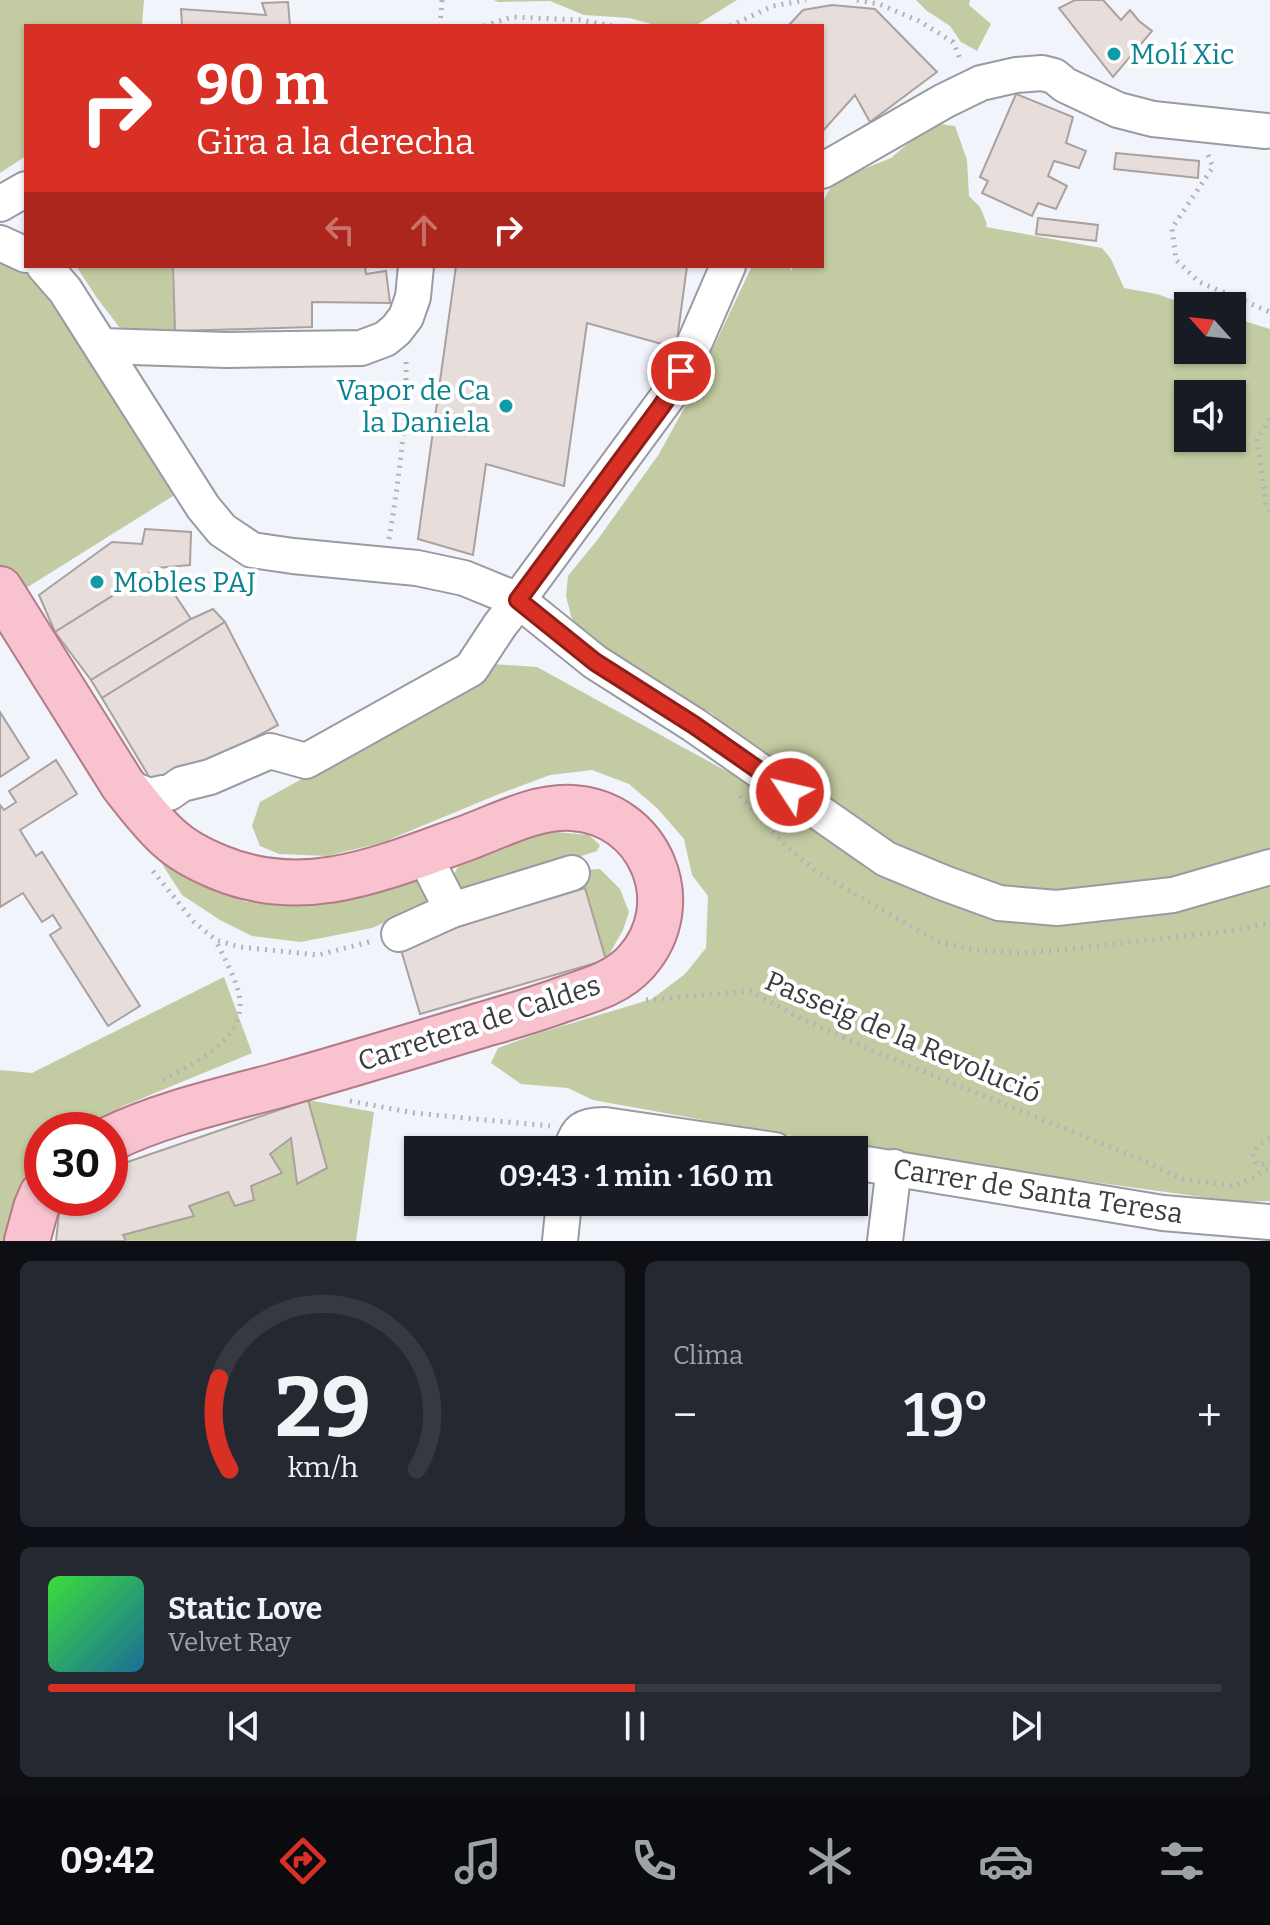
<!DOCTYPE html>
<html lang="es">
<meta charset="utf-8">
<style>
body{margin:0;font-family:Bitter,serif;background:#242831;color:#f1f3f6;height:100vh;display:flex;flex-direction:column;font-size:30px;white-space:nowrap}
*{box-sizing:border-box;margin:0}
p{font-size:26px;color:#9ea1a6}
.icon{flex:none;width:44px;height:44px;fill:none;stroke:currentColor;stroke-width:2;stroke-linecap:round;stroke-linejoin:round}
.map{position:relative;height:1241px;overflow:hidden}
.side{display:flex;flex-direction:column;gap:20px;padding:20px;background:#0d0f14;flex:1}
.side>*{flex:none}
.top-card{position:absolute;left:24px;top:24px;width:800px;height:244px;border-radius:0px;box-shadow:0 2px 6px #0004;background:#d93025;color:#fff;overflow:hidden}
.needle{width:52px;rotate:297deg}
.controls{position:absolute;left:1174px;top:292px;display:grid;gap:16px}
.controls a{display:grid;place-items:center;width:72px;height:72px;border-radius:0px;background:#171b24;box-shadow:0 2px 6px #0004;font-size:40px}
.speed{position:absolute;left:24px;top:1112px;display:flex;gap:16px;font-size:40px;font-weight:700;text-align:center}
.speed>*{display:grid;place-content:center;width:104px;height:104px;border-radius:50%;background:#171b24;box-shadow:0 2px 6px #0004;line-height:1}
.speed .limit{border:12px solid #d22;background:#fff;color:#111}
.pin{position:absolute;display:grid;place-items:center;width:68px;height:68px;color:#fff;margin:-34px;border:4px solid #fff;border-radius:50%;box-shadow:0 2px 8px #0007}
.me{position:absolute;width:88px;margin:-44px;rotate:305deg;stroke-linejoin:round;filter:drop-shadow(0 0 6px #0008)}
.turn{display:flex;align-items:center;gap:28px;height:168px;padding:0 40px;font-size:36px}
.turn .icon{width:104px;height:104px;stroke-width:2.5}
.turn b{display:block;font-size:56px;line-height:68px}
.lanes{display:flex;align-items:center;height:76px;padding:0 40px;background:#0003;justify-content:center;gap:40px;direction:ltr}
.lanes .off{opacity:.35}
.big{font-size:60px;font-weight:600;line-height:1.1}
.side .tile{flex:1;display:flex;flex-direction:column;justify-content:center;gap:12px;min-width:0;padding:0 28px;border-radius:12px;background:#242831}
.side .dial{align-items:center;gap:0}
.dial svg{height:208px;overflow:visible;fill:none;stroke:#363941;stroke-width:7;stroke-linecap:round;text-anchor:middle}
.dial text{fill:#f1f3f6;stroke:none}
.song{display:flex;align-items:center;gap:24px}
.cover{width:96px;height:96px;border-radius:12px;background:linear-gradient(135deg,hsl(120 70% 55%),hsl(200 70% 35%))}
.played{height:8px;border-radius:4px;background:linear-gradient(90deg,#d93025 50%,#363941 50%)}
.keys{display:flex;justify-content:space-around;direction:ltr}
.heat{display:flex;justify-content:space-between;align-items:center;font-size:44px;direction:ltr}
.side .tiles{flex:1;display:grid;gap:20px;grid-template-columns:1fr 1fr}
.tile:last-child{grid-column:span 2}
.trip{position:absolute;left:404px;top:1136px;width:464px;height:80px;border-radius:0px;background:#171b24;box-shadow:0 2px 6px #0004;font-weight:600;line-height:80px;text-align:center}
.menu{display:flex;height:128px;justify-content:space-around;align-items:center;background:#090b0e;color:#9ea1a6}
.menu .icon{width:56px;height:56px}
.menu .current{color:#d93025}
.menu b{font-size:36px;color:#f1f3f6}
.map>svg:first-child{display:block}
</style>
<div class="map">
<svg width="1270" height="1241" viewBox="0 0 1270 1241">
<rect width="100%" height="100%" fill="#f2f4fc"/>
<g fill="#c3cba2" fill-rule="evenodd">
<polygon points="0,0 144,0 142,26 26,26 26,156 0,173"/>
<polygon points="494,0 737,0 695,26 659,26 629,18 584,15 550,1 498,2"/>
<polygon points="916,0 970,0 969,5 991,24 977,51 961,42 950,26 927,11"/>
<path d="M 932,123 L 955,126 L 967,160 L 969,196 L 980,207 L 987,224 L 986,227 L 1102,248 L 1111,259 L 1124,288 L 1157,294 L 1190,306 L 1188,306 L 1188,350 L 1232,350 L 1232,320 L 1244,321 L 1270,329 L 1270,1201 L 1239,1202 L 903,1156 L 593,1100 L 568,1088 L 521,1084 L 491,1063 L 498,1048 L 536,1034 L 652,999 L 685,974 L 706,948 L 708,896 L 692,875 L 684,839 L 657,808 L 629,784 L 592,770 L 550,775 L 499,794 L 381,843 L 327,856 L 279,854 L 260,846 L 252,826 L 260,802 L 415,717 L 493,664 L 537,667 L 879,855 L 721,736 L 714,715 L 605,653 L 582,637 L 571,616 L 566,596 L 568,576 L 598,539 L 659,454 L 687,403 L 752,266 L 790,266 L 791,271 L 794,266 L 822,266 L 822,204 L 829,190 L 841,178 L 891,158 ZM 1188,394 L 1232,394 L 1232,438 L 1188,438 Z"/>
<polygon points="0,243 19,251 189,486 7,600 0,588"/>
<polygon points="76,266 172,266 175,338 126,336 97,298"/>
<polygon points="545,831 589,835 600,845 597,851 466,893 452,879 458,866 497,845"/>
<polygon points="144,836 182,873 246,902 342,902 413,879 423,884 430,902 372,928 301,942 252,936 220,920 182,895"/>
<polygon points="600,869 620,889 629,912 623,930 606,960 585,888 583,870"/>
<polygon points="224,977 252,1053 121,1107 85,1130 42,1130 42,1160 26,1173 10,1217 10,1241 0,1241 0,1070 32,1073"/>
<polygon points="308,1100 374,1112 356,1241 126,1241 123,1235 194,1216 189,1206 228,1192 235,1206 254,1200 251,1186 282,1173 270,1154 291,1138 297,1184 327,1168"/>
</g>
<g fill="#e7ddda" stroke="#aaa19e" stroke-width="2">
<polygon points="1075,0 1103,0 1121,20 1130,10 1139,21 1152,31 1113,77 1059,8"/>
<polygon points="288,2 290,26 182,26 181,9 266,15 262,3"/>
<polygon points="832,5 875,9 937,72 870,122 855,95 822,132 822,26 788,26 803,10"/>
<polygon points="1016,94 1073,117 1066,143 1086,151 1079,168 1054,161 1048,176 1067,186 1056,209 1038,203 1032,216 982,193 988,181 980,177"/>
<polygon points="1116,153 1199,161 1198,178 1114,169"/>
<polygon points="1038,218 1098,225 1096,241 1036,234"/>
<polygon points="173,266 365,266 366,274 386,271 390,303 312,302 312,327 175,331"/>
<polygon points="456,266 687,266 676,348 587,323 564,486 486,464 473,555 418,539"/>
<polygon points="145,529 191,532 190,565 157,568 55,632 39,595 112,542 142,544"/>
<polygon points="157,568 191,619 91,680 55,632"/>
<polygon points="213,609 225,622 102,698 91,680 191,619"/>
<polygon points="225,622 278,725 157,790 102,698"/>
<polygon points="0,712 29,758 0,777"/>
<polygon points="56,760 77,794 20,830 36,856 42,852 140,1006 108,1026 50,935 61,928 53,915 42,922 23,893 0,907 0,805 4,810 16,802 9,791"/>
<polygon points="585,888 606,960 420,1014 399,943"/>
<polygon points="308,1100 327,1168 297,1184 291,1138 270,1154 282,1173 251,1186 254,1200 235,1206 228,1192 189,1206 194,1216 123,1235 126,1241 56,1241 60,1205 69,1198 110,1198 110,1168"/>
</g>
<g fill="none" stroke-linecap="round" stroke-linejoin="round">
<g stroke="#999aa2" stroke-width="38">
<g id="minor">
<polyline points="822,171 944,101 981,83 1016,75 1042,73 1054,76 1065,85 1118,110 1153,119 1266,131"/>
<polyline points="0,204 26,189"/>
<polyline points="0,243 26,255"/>
<polyline points="44,266 65,290 203,507 222,530 252,550 293,556 417,568 464,578 518,600 595,662 694,725 886,859 944,883 999,903 1057,908 1173,895 1270,867"/>
<polyline points="101,346 227,350 361,348 385,339 396,330 406,317 413,297 416,266"/>
<polyline points="518,600 671,392 691,351 728,266"/>
<polyline points="123,785 149,796 162,793 169,793 182,784 210,777 270,751 306,761 471,669 500,625 519,601"/>
<polyline points="452,910 572,873"/>
<polyline points="399,934 452,910 423,853"/>
<path d="M 571,1150 C 577,1129 583,1125 605,1125 L 775,1150"/>
<polyline points="854,1162 1163,1213 1270,1222"/>
<polyline points="560,1241 564,1202"/>
<polyline points="885,1241 894,1167"/>
</g>
</g>
<g stroke="#b37a87" stroke-width="48">
<g id="major">
<path d="M 0,589 L 123,785 C 138,804 152,823 169,838 C 183,851 201,860 218,867 C 306,904 385,867 469,837 C 501,825 536,806 572,808 C 649,812 689,903 636,962 C 617,983 591,990 564,999 C 540,1008 516,1015 492,1022 C 421,1043 350,1065 279,1085 C 224,1100 161,1114 110,1139"/>
<polyline points="27,1241 36,1208 42,1194"/>
</g>
</g>
<g stroke="#b2b3ba" stroke-width="5" stroke-dasharray="2 6" stroke-linecap="butt">
<polyline points="857,0 879,4 919,21 953,42 961,61"/>
<polyline points="440,26 442,0"/>
<polyline points="484,26 512,17 580,20 613,26"/>
<polyline points="730,26 773,6 806,0"/>
<polyline points="1208,155 1213,167 1172,228 1176,260 1199,282 1270,312"/>
<polyline points="1270,419 1257,440 1266,505 1270,511"/>
<path d="M 389,539 C 399,479 407,419 406,358"/>
<polyline points="740,796 786,846 816,871 908,925 940,942 974,950 1021,953 1061,950 1229,931 1270,923"/>
<polyline points="153,871 194,922 216,940 240,947 318,955 373,941"/>
<polyline points="646,1000 750,991 804,1020 888,1057 1138,1158 1182,1179 1234,1186 1254,1177 1270,1167"/>
<path d="M 163,1080 C 192,1063 239,1045 240,1005 C 241,986 224,958 216,941"/>
<polyline points="350,1101 414,1113 550,1126"/>
<path d="M 1270,1138 C 1259,1145 1246,1152 1258,1165 L 1270,1162"/>
</g>
<use href="#minor" stroke="#fff" stroke-width="34"/>
<use href="#major" stroke="#f8c3ce" stroke-width="44"/>
</g>
<g fill="none" stroke-linecap="round" stroke-linejoin="round">
<g stroke="#8d1f18" stroke-width="20">
<polyline id="route" points="681,371 671,392 660,408 518,600 595,662 694,725 790,792"/>
</g>
<use href="#route" stroke="#d93025" stroke-width="14"/>
</g>
<g fill="#0f9aa8" stroke="#fff" stroke-width="3">
<circle cx="1114" cy="54" r="8"/>
<circle cx="506" cy="406" r="8"/>
<circle cx="97" cy="582" r="8"/>
</g>
<g text-anchor="middle" dominant-baseline="central" stroke-width="8" stroke-linejoin="round" paint-order="stroke">
<g font-size="28" fill="#0d838f" stroke="#fff" text-anchor="start">
<text x="1130" y="54">Molí Xic</text>
<text x="490" y="390" text-anchor="end">Vapor de Ca<tspan x="490" dy="32">la Daniela</tspan></text>
<text x="113" y="582">Mobles PAJ</text>
</g>
<g font-size="28" fill="#3b3c3f" stroke="#fff">
<text transform="translate(479 1023) rotate(-18)">Carretera de Caldes</text>
<text transform="translate(903 1037) rotate(23)">Passeig de la Revolució</text>
<text transform="translate(1038 1191) rotate(9)">Carrer de Santa Teresa</text>
</g>
</g>
</svg>
<div class="controls">
<a><svg class="needle" viewBox="-14 -14 28 28"><path d="M0-13l5 13h-10z" fill="#e53935"/><path d="M0 13l5-13h-10z" fill="#9ea1a6"/></svg></a>
<a><svg class="icon" aria-label="sound" viewBox="0 0 24 24"><path d="M4 9h4l5-4v14l-5-4H4zM17 9q2 3 0 6"/></svg></a>
</div>
<div class="speed"><div class="limit">30</div></div>
<div class="pin" style="left:681px;top:371px;background:#d93025"><svg class="icon" aria-label="arrive" viewBox="0 0 24 24"><path d="M6 21V4h12l-3 4 3 4H6"/></svg></div>
<svg class="me" style="left:790px;top:792px" viewBox="-20 -20 40 40"><circle r="17" fill="#d93025" stroke="#fff" stroke-width="3"/><path d="M0-11L8 9 0 5-8 9z" fill="#fff"/></svg>
<div class="trip">09:43 · 1 min · 160 m</div>
<div class="top-card">
<div class="turn"><svg class="icon" aria-label="right" viewBox="0 0 24 24"><path d="M7 20v-9h11M14 6l5 5-5 5"/></svg><div><b>90 m</b>Gira a la derecha</div></div>
<div class="lanes"><svg class="icon off" aria-label="left" viewBox="0 0 24 24"><path d="M17 20v-9H6M10 6l-5 5 5 5"/></svg><svg class="icon off" aria-label="ahead" viewBox="0 0 24 24"><path d="M12 20V5M6 11l6-6 6 6"/></svg><svg class="icon" aria-label="right" viewBox="0 0 24 24"><path d="M7 20v-9h11M14 6l5 5-5 5"/></svg></div>
</div>
</div>
<section class="side">
<div class="tiles">
<div class="tile dial"><svg viewBox="0 0 100 80">
<path d="M14 69A42 42 0 1 1 86 69"/>
<path d="M14 69A42 42 0 0 1 10 34" stroke="#d93025"/>
<text x="50" y="56" font-size="32" font-weight="700">29</text>
<text x="50" y="72" font-size="11">km/h</text>
</svg></div>
<div class="tile"><p>Clima</p>
<div class="heat"><a>−</a><b class="big">19°</b><a>+</a></div>
</div>
<div class="tile">
<div class="song"><i class="cover"></i><div><b>Static Love</b><p>Velvet Ray</p></div></div>
<div class="played"></div>
<div class="keys"><svg class="icon" aria-label="previous" viewBox="0 0 24 24"><path d="M18 5L8 12l10 7zM5 5v14"/></svg><svg class="icon" aria-label="pause" viewBox="0 0 24 24"><path d="M8 5v14M16 5v14"/></svg><svg class="icon" aria-label="next" viewBox="0 0 24 24"><path d="M6 5l10 7-10 7zM19 5v14"/></svg></div>
</div>
</div>
</section>
<nav class="menu">
<b>09:42</b>
<svg class="icon current" aria-label="directions" viewBox="0 0 24 24"><path d="M12 3l9 9-9 9-9-9zM9 14v-3h6M13 9l2 2-2 2"/></svg>
<svg class="icon" aria-label="music" viewBox="0 0 24 24"><path d="M9 18V5l10-2v13"/><circle cx="6" cy="18" r="3"/><circle cx="16" cy="16" r="3"/></svg>
<svg class="icon" aria-label="phone" viewBox="0 0 24 24"><path d="M5 4h4l2 5-3 2q2 4 5 5l2-3 5 2v4C11 20 4 13 5 4z"/></svg>
<svg class="icon" aria-label="climate" viewBox="0 0 24 24"><path d="M12 3v18M4 7l16 10M4 17L20 7"/></svg>
<svg class="icon" aria-label="car" viewBox="0 0 24 24"><path d="M5 17H2v-5l4-1 3-4h7l3 4 3 1v5h-3M9 17h6M6 11h13"/><circle cx="7" cy="17" r="2"/><circle cx="17" cy="17" r="2"/></svg>
<svg class="icon" aria-label="filters" viewBox="0 0 24 24"><path d="M4 7h16M4 17h16"/><circle cx="9" cy="7" r="2"/><circle cx="15" cy="17" r="2"/></svg>
</nav>
